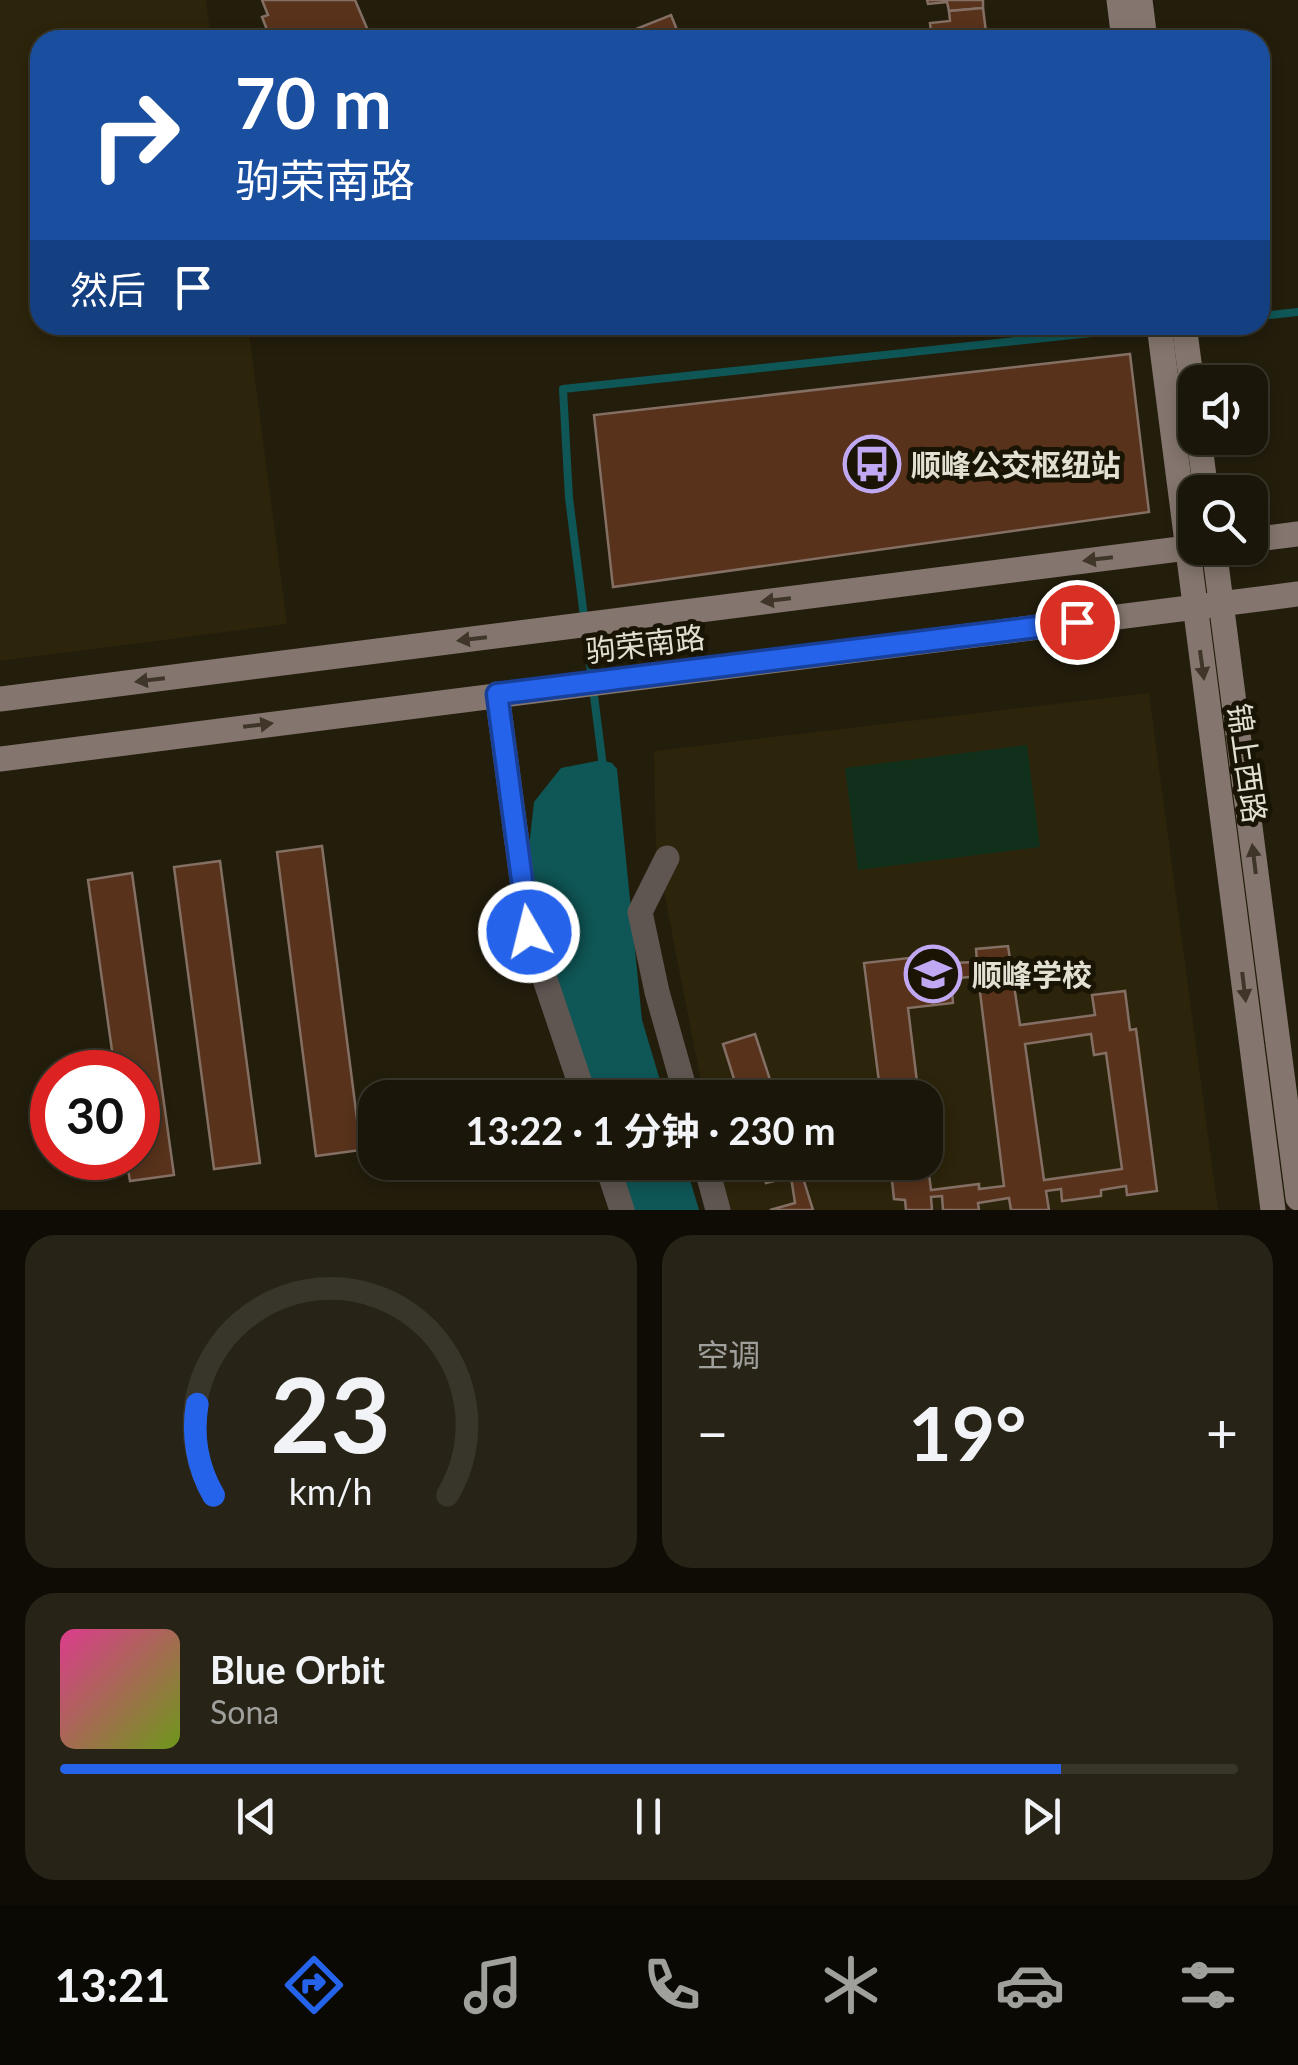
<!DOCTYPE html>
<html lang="zh">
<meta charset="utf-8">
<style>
body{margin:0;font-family:Lato,"Noto Sans SC",sans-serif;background:#272317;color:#f1f3f6;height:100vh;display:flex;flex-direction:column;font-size:38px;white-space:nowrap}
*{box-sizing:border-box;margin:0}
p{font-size:32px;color:#9f9f9c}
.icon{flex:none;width:55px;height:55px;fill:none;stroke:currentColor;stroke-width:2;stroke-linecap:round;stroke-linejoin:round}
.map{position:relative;height:1210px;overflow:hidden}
.panel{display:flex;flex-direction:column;gap:25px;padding:25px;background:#0e0c05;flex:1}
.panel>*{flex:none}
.top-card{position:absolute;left:30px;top:30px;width:1240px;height:305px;border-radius:30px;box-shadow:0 5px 15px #0003,0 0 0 2px #38352a;background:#1a4fa0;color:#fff;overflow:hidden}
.tools{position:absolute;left:1178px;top:365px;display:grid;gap:20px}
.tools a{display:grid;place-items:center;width:90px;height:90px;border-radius:20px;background:#1a1609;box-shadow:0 5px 15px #0003,0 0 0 2px #38352a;font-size:50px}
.speed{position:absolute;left:30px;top:1050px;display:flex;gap:20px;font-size:50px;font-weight:700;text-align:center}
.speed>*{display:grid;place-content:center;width:130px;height:130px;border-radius:50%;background:#1a1609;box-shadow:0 5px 15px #0003,0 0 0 2px #38352a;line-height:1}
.speed .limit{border:15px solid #d22;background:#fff;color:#111}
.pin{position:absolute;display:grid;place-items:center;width:85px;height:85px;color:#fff;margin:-42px;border:5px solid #fff;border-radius:50%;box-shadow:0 2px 10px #0007}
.me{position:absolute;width:110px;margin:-55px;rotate:352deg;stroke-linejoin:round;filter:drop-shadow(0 0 8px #0008)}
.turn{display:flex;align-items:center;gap:35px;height:210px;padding:0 40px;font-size:45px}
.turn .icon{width:130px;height:130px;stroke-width:2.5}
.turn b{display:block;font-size:70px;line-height:85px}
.then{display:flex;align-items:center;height:95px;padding:0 40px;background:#0003;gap:20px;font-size:38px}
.big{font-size:75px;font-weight:700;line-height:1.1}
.panel .widget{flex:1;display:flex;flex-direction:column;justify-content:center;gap:15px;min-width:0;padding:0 35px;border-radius:30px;background:#272317}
.panel .dial{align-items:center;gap:0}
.dial svg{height:260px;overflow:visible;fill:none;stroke:#38352a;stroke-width:7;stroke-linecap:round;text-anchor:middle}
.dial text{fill:#f1f3f6;stroke:none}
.song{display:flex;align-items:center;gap:30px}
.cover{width:120px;height:120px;border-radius:15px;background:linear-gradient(135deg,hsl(330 70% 55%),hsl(80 70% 35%))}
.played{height:10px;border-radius:5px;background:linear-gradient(90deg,#2563eb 85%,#38352a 85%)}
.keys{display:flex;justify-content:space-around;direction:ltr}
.heat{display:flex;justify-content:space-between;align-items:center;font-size:55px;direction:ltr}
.panel .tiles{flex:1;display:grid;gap:25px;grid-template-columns:1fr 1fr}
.widget:last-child{grid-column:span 2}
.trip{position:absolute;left:358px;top:1080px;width:585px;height:100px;border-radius:30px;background:#1a1609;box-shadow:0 5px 15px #0003,0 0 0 2px #38352a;font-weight:700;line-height:100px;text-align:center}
.dock{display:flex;height:160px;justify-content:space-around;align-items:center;background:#0a0904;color:#9f9f9c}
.dock .icon{width:70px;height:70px}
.dock .on{color:#2563eb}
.dock b{font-size:45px;color:#f1f3f6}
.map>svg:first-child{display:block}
</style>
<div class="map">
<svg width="1298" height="1210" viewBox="0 0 1298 1210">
<rect width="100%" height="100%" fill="#231d0c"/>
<g fill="#2c240b">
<polygon points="0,0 206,0 211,40 40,40 40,325 248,325 287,624 0,661"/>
<polygon points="1149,693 1218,1210 726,1210 717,1163 925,1162 925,1098 704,1097 656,851 654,751"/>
</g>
<polygon fill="#10301b" points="1027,745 1040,847 858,870 845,768"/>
<g fill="#0f5656">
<polygon points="602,760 612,763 617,769 642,1020 665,1097 594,1097 539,951 529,847 534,802 561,768"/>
<polygon points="614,1163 685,1163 699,1210 629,1210"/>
</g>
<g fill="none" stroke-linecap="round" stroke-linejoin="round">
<g stroke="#0f5656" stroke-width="8">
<polyline points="1260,316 1298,312"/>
<polyline points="603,767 569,498 563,389 1111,331"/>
</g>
</g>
<g fill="#58321b" stroke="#836f64" stroke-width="2.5" fill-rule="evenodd">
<polygon points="262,0 355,0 372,40 271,40 262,17 268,15"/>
<polygon points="927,0 983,0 983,8 949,11 947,2 928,4"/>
<polygon points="983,8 987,40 932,40 930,23 950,21 949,11"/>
<polygon points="671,15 681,40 629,40 626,33"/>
<polygon points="1130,354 1149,512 613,587 594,415"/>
<polygon points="322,846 361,1150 316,1156 277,852"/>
<polygon points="220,861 260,1163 214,1169 174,867"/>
<polygon points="132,873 174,1175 130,1181 126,1158 138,1158 138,1072 115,1072 88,880"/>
<path d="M 1008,946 L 1020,1025 L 1095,1015 L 1092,995 L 1125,991 L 1130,1030 L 1136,1029 L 1157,1191 L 1127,1195 L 1126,1186 L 1101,1190 L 1101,1196 L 1062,1201 L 1061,1189 L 1046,1191 L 1049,1210 L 1011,1210 L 1009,1198 L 978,1203 L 979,1210 L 943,1210 L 942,1196 L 931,1197 L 932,1210 L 906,1210 L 905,1200 L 894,1199 L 890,1162 L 925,1162 L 925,1143 L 931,1190 L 979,1184 L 979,1189 L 1004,1186 L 978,976 L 951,979 L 953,1003 L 908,1008 L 919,1098 L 881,1098 L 864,963 L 945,954 L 951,963 L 977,962 L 976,949 ZM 1091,1034 L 1094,1055 L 1106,1053 L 1122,1169 L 1044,1180 L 1025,1044 Z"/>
<polygon points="755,1034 776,1098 740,1098 723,1044"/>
<polygon points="760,1162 798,1162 813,1210 770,1210 795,1203 791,1177 766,1183"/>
</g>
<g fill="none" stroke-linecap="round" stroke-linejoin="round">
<g stroke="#5f5651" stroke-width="25">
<polyline points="497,694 529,932 585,1098"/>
<polyline points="667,858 640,912 657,992 687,1098"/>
<polyline points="606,1162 622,1210"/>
<polyline points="705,1162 718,1210"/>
</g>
<g stroke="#84766e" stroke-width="25">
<polyline points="1119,0 1124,40"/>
<polyline points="1140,0 1145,40"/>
<polyline points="1159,325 1273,1210"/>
<polyline points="1184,325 1195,407"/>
<polyline points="1199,438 1206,492"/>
<polyline points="1250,540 1298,534"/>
<polyline points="1214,548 1298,1198"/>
<polyline points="0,699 1195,547"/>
<polyline points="0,759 1298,594"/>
</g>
</g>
<defs><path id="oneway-solid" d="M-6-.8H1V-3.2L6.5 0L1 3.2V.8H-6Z" transform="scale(2.5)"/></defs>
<g fill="#3f3629">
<use href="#oneway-solid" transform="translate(1098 559) rotate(173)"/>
<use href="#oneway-solid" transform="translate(776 600) rotate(173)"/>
<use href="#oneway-solid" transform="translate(472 639) rotate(173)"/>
<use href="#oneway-solid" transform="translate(1202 665) rotate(82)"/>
<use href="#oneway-solid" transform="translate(150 680) rotate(173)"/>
<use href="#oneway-solid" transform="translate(258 725) rotate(-7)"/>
<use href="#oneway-solid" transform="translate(1254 859) rotate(-97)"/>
<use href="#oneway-solid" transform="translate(1244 987) rotate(83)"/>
</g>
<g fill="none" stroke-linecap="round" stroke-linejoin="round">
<g stroke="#184099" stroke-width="25">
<polyline id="route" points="529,932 497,694 1077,622"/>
</g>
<use href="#route" stroke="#2563eb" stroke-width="18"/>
</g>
<defs>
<g id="bus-ring" transform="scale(2.875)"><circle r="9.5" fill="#1a1404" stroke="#c1a8f3" stroke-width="1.5"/><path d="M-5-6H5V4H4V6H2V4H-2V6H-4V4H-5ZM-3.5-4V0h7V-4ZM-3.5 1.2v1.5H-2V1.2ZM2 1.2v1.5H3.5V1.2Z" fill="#c1a8f3"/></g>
<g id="school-ring" transform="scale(2.875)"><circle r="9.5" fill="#1a1404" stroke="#c1a8f3" stroke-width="1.5"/><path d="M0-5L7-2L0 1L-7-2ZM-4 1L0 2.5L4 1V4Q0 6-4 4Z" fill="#c1a8f3"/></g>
</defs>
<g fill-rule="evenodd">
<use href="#bus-ring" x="872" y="464"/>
<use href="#school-ring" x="933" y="974"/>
</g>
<g text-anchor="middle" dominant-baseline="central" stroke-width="10" stroke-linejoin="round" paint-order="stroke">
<g font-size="30" font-weight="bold" fill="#e2dfd3" stroke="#1a1404" text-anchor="start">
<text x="911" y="464">顺峰公交枢纽站</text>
<text x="972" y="974">顺峰学校</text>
</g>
<g font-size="30" fill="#e2dfd3" stroke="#1a1404">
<text transform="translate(645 643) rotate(-7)">驹荣南路</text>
<text transform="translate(1248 763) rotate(82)">锦上西路</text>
</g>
</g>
</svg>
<div class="tools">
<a><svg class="icon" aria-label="sound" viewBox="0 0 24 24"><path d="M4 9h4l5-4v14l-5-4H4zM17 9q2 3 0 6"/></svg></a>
<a><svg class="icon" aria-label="search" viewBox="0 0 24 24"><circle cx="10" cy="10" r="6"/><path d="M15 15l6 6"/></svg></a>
</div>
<div class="speed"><div class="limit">30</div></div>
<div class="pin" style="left:1077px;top:622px;background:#d93025"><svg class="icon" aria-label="arrive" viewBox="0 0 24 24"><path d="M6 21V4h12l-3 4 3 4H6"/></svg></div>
<svg class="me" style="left:529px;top:932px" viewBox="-20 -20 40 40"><circle r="17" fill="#2563eb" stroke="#fff" stroke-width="3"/><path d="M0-11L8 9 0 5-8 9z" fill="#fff"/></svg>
<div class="trip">13:22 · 1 分钟 · 230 m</div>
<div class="top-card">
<div class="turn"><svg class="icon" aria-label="right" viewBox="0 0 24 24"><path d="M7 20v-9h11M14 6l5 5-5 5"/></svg><div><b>70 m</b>驹荣南路</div></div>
<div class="then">然后<svg class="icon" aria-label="arrive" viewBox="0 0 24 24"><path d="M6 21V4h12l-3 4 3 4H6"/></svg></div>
</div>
</div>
<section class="panel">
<div class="tiles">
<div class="widget dial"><svg viewBox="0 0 100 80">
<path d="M14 69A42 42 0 1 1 86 69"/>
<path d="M14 69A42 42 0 0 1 9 41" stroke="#2563eb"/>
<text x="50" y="56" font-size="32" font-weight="700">23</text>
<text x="50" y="72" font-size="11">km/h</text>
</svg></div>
<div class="widget"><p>空调</p>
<div class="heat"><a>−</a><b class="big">19°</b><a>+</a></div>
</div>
<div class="widget">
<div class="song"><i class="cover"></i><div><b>Blue Orbit</b><p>Sona</p></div></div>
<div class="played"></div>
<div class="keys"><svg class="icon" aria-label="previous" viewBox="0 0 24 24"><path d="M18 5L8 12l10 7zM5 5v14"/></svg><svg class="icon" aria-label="pause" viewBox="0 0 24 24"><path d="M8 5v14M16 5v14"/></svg><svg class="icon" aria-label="next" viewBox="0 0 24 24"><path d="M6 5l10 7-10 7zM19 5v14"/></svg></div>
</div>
</div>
</section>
<nav class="dock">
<b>13:21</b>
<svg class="icon on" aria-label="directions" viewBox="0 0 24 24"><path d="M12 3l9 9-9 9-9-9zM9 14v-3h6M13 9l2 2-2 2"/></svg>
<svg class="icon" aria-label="music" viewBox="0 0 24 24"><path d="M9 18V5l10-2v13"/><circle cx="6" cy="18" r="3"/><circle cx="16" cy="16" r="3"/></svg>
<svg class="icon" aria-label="phone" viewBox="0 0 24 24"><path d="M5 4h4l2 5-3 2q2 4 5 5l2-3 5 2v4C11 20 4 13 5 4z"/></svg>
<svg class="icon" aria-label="climate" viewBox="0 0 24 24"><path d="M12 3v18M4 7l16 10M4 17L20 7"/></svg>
<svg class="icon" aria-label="car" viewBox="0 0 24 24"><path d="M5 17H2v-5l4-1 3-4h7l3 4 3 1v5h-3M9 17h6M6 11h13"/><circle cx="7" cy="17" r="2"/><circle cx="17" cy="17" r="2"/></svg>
<svg class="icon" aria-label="filters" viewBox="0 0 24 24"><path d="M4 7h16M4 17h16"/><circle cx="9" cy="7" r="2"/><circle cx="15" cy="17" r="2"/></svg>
</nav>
